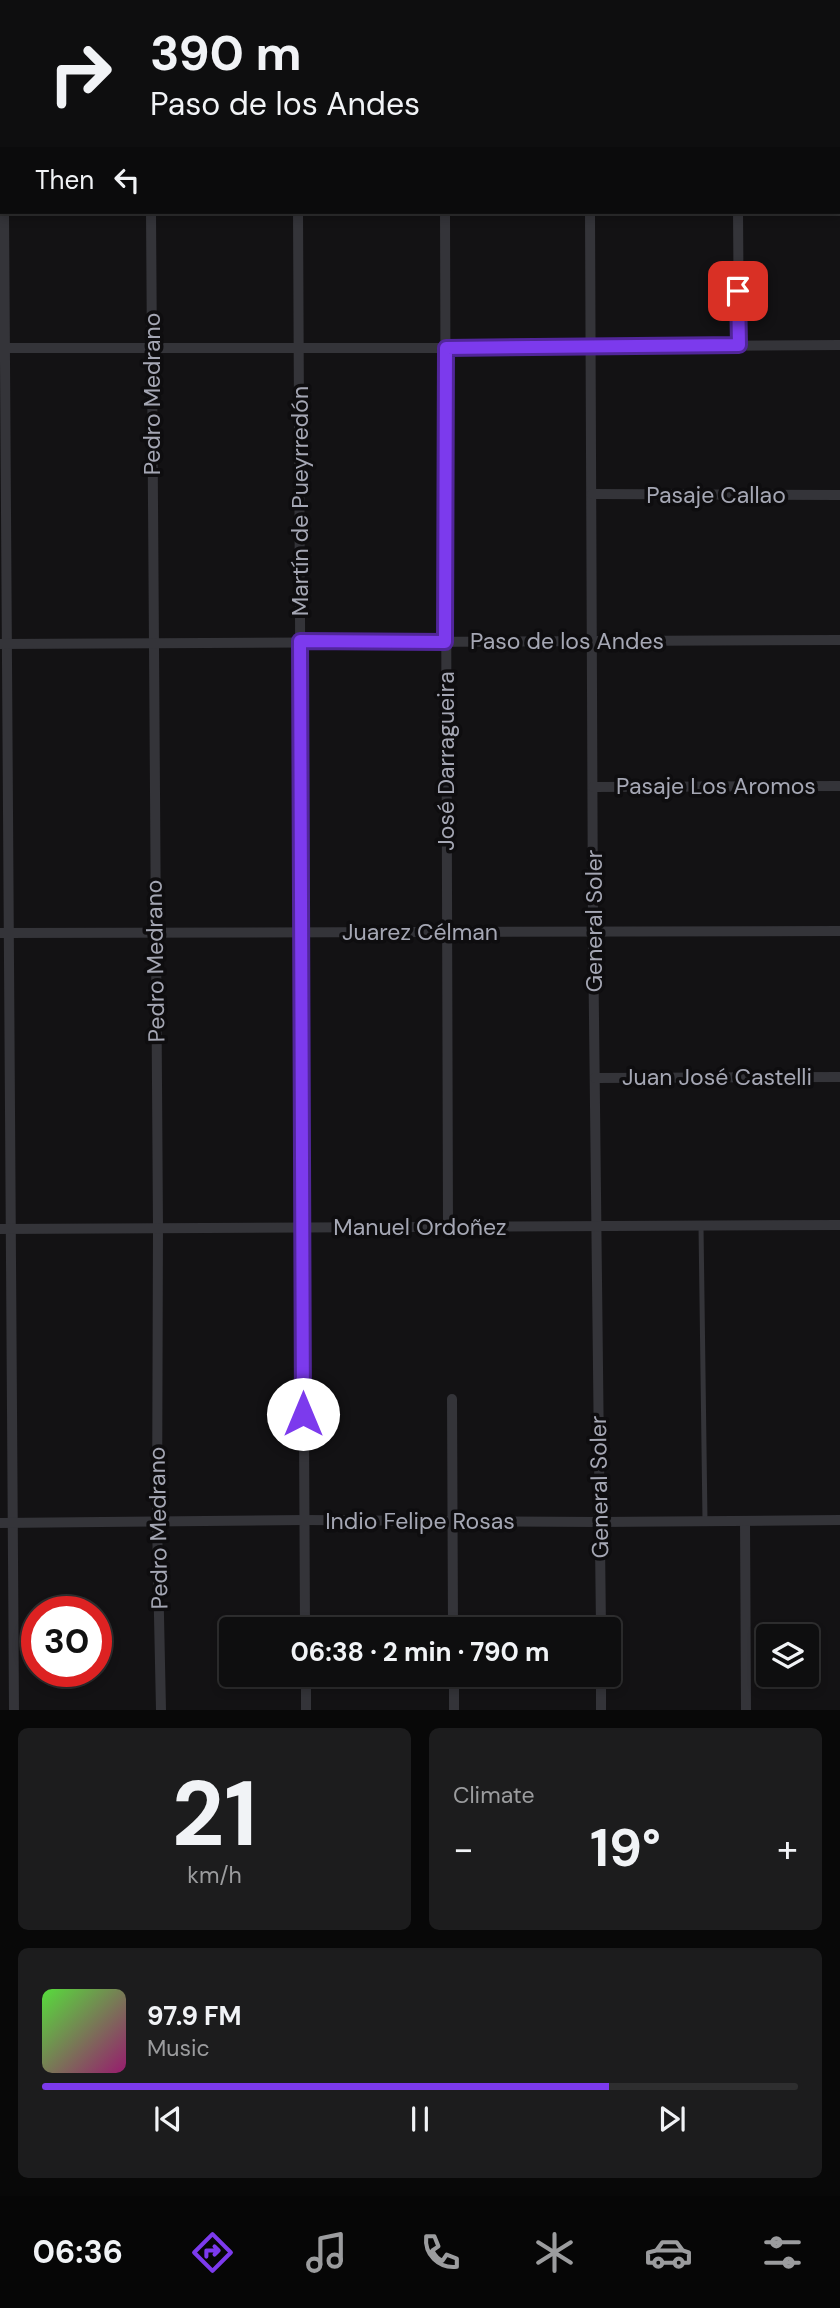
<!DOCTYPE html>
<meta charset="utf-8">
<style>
body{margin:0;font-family:"DM Sans",sans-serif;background:#1c1c1d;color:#f1f3f6;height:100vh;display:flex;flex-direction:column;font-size:26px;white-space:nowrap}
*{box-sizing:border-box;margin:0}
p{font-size:23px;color:#9b9c9e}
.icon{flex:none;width:38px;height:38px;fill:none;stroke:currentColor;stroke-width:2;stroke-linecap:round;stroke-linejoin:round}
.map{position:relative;height:1710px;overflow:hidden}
.drawer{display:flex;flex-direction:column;gap:18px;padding:18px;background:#080808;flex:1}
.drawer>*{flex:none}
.top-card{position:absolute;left:0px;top:0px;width:840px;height:214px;box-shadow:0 4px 10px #0003,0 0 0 2px #2e2e2f;background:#0e0e0f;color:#f1f3f6;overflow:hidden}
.tools{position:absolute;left:756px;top:1624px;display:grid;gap:14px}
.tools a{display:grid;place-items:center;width:63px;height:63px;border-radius:7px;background:#0e0e0f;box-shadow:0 4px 10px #0003,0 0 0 2px #2e2e2f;font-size:35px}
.speed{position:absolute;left:21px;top:1596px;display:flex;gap:14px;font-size:35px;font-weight:700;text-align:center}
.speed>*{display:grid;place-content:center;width:91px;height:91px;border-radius:50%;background:#0e0e0f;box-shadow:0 4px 10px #0003,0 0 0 2px #2e2e2f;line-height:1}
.speed .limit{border:10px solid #d22;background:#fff;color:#111}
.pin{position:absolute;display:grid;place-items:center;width:60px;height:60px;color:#fff;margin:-30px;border-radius:14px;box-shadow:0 4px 10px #0006}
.me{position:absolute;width:77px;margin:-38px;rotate:0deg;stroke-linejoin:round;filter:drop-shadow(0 0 5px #0008)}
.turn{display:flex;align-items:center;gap:24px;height:147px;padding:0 35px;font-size:32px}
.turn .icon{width:91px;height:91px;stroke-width:2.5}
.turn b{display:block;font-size:49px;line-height:60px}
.then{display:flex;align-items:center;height:66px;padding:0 35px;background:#0003;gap:14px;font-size:26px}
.big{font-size:52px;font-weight:700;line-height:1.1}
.drawer .widget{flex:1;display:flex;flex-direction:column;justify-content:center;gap:10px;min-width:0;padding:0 24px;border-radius:10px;background:#1c1c1d}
.drawer .dial{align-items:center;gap:0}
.dial b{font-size:91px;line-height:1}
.song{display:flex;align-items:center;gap:21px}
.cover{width:84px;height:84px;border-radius:10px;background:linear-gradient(135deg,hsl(110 70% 55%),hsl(320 70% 35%))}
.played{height:7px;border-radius:4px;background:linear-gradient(90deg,#7c3aed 75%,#2e2e2f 75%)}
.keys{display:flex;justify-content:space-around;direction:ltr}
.heat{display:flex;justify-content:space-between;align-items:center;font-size:38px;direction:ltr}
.drawer .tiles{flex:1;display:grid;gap:18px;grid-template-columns:1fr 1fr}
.widget:last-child{grid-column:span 2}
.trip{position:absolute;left:219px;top:1617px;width:402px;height:70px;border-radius:7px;background:#0e0e0f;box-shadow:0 4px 10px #0003,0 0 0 2px #2e2e2f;font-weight:700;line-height:70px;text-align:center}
.menu{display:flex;height:112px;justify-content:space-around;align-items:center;background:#060606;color:#9b9c9e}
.menu .icon{width:49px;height:49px}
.menu .on{color:#7c3aed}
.menu b{font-size:32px;color:#f1f3f6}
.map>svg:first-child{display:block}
</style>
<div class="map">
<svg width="840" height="1710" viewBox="0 0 840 1710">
<rect width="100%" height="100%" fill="#131214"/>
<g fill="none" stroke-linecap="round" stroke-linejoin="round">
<polyline stroke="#343439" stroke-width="5" points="701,1226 705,1520"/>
<g stroke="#343439" stroke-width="10">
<polyline points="3,0 3,2"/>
<polyline points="296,0 296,2"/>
<polyline points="444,0 444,2"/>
<polyline points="589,0 589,2"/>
<polyline points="736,0 736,2"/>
<polyline points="150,2 150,0"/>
<polyline points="838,53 840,53"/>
<polyline points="0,57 2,56"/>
<polyline points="4,212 14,1710"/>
<polyline points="151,212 158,1228 157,1522 161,1710"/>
<polyline points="298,212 305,1629"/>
<polyline points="445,212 448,1227"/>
<polyline points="590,212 593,931 601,1629"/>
<polyline points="738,212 739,345"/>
<polyline points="0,348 445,348 840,345"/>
<polyline points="592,494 840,495"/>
<polyline points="0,644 840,640"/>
<polyline points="593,787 840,786"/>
<polyline points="0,933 840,931"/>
<polyline points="595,1078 840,1077"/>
<polyline points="0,1229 840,1225"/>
<polyline points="452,1399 453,1629"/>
<polyline points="745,1521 746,1710"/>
<polyline points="0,1523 304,1520 600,1522 840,1520"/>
<polyline points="306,1675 306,1710"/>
<polyline points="454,1675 454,1710"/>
<polyline points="601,1675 601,1710"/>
</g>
</g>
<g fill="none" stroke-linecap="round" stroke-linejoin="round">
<g stroke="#51269a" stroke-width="18">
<polyline id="route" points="303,1414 300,641 445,642 446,348 739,345 738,291"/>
</g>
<use href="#route" stroke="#7c3aed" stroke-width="12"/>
</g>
<g text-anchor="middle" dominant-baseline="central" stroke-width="7" stroke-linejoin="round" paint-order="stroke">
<g font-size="23" fill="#a5a7b4" stroke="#0e0d0f">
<text transform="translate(152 394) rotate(-90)">Pedro Medrano</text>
<text x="716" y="495">Pasaje Callao</text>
<text transform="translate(300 501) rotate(-90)">Martín de Pueyrredón</text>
<text x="567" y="641">Paso de los Andes</text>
<text transform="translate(446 761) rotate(-90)">José Darragueira</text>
<text x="716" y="786">Pasaje Los Aromos</text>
<text transform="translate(594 921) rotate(-90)">General Soler</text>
<text x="420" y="932">Juarez Célman</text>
<text transform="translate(155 961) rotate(-91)">Pedro Medrano</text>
<text x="717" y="1077">Juan José Castelli</text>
<text x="420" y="1227">Manuel Ordoñez</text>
<text transform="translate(599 1487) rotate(-91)">General Soler</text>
<text x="420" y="1521">Indio Felipe Rosas</text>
<text transform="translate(158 1528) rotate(-91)">Pedro Medrano</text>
</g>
</g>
</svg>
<div class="tools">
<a><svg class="icon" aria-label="layers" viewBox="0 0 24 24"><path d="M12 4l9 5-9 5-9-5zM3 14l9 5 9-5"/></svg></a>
</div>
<div class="speed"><div class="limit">30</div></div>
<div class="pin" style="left:738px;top:291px;background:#d93025"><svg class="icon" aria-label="arrive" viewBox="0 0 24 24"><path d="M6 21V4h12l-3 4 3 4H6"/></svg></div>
<svg class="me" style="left:303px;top:1414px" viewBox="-20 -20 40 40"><circle r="19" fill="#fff"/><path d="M0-13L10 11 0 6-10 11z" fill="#7c3aed"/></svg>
<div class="trip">06:38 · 2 min · 790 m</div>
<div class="top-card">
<div class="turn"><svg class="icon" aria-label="right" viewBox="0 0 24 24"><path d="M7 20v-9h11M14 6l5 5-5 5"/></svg><div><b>390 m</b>Paso de los Andes</div></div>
<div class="then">Then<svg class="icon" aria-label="left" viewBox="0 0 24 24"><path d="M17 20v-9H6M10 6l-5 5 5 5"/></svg></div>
</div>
</div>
<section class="drawer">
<div class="tiles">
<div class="widget dial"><b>21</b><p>km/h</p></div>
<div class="widget"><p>Climate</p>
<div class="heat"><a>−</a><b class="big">19°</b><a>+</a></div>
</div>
<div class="widget">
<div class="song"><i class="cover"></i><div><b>97.9 FM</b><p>Music</p></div></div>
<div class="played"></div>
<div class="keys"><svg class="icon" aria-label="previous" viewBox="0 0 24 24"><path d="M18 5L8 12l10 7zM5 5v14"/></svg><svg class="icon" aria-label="pause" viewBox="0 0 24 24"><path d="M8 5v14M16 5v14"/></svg><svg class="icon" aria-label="next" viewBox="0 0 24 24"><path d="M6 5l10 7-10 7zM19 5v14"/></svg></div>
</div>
</div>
</section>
<nav class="menu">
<b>06:36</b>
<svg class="icon on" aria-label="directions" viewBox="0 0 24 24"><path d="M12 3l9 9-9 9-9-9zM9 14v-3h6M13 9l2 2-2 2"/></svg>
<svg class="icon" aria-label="music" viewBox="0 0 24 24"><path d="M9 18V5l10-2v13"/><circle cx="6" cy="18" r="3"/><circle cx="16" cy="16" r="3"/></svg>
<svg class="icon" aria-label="phone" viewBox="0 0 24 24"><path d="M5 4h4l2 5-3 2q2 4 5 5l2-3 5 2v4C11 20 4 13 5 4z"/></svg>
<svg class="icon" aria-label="climate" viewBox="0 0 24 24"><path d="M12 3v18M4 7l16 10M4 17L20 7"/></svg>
<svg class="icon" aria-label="car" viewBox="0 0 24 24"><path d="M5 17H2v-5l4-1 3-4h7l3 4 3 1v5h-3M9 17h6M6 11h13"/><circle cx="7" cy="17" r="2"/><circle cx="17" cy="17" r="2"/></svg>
<svg class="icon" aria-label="filters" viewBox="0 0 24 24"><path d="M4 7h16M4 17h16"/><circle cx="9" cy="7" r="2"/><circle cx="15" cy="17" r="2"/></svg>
</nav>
